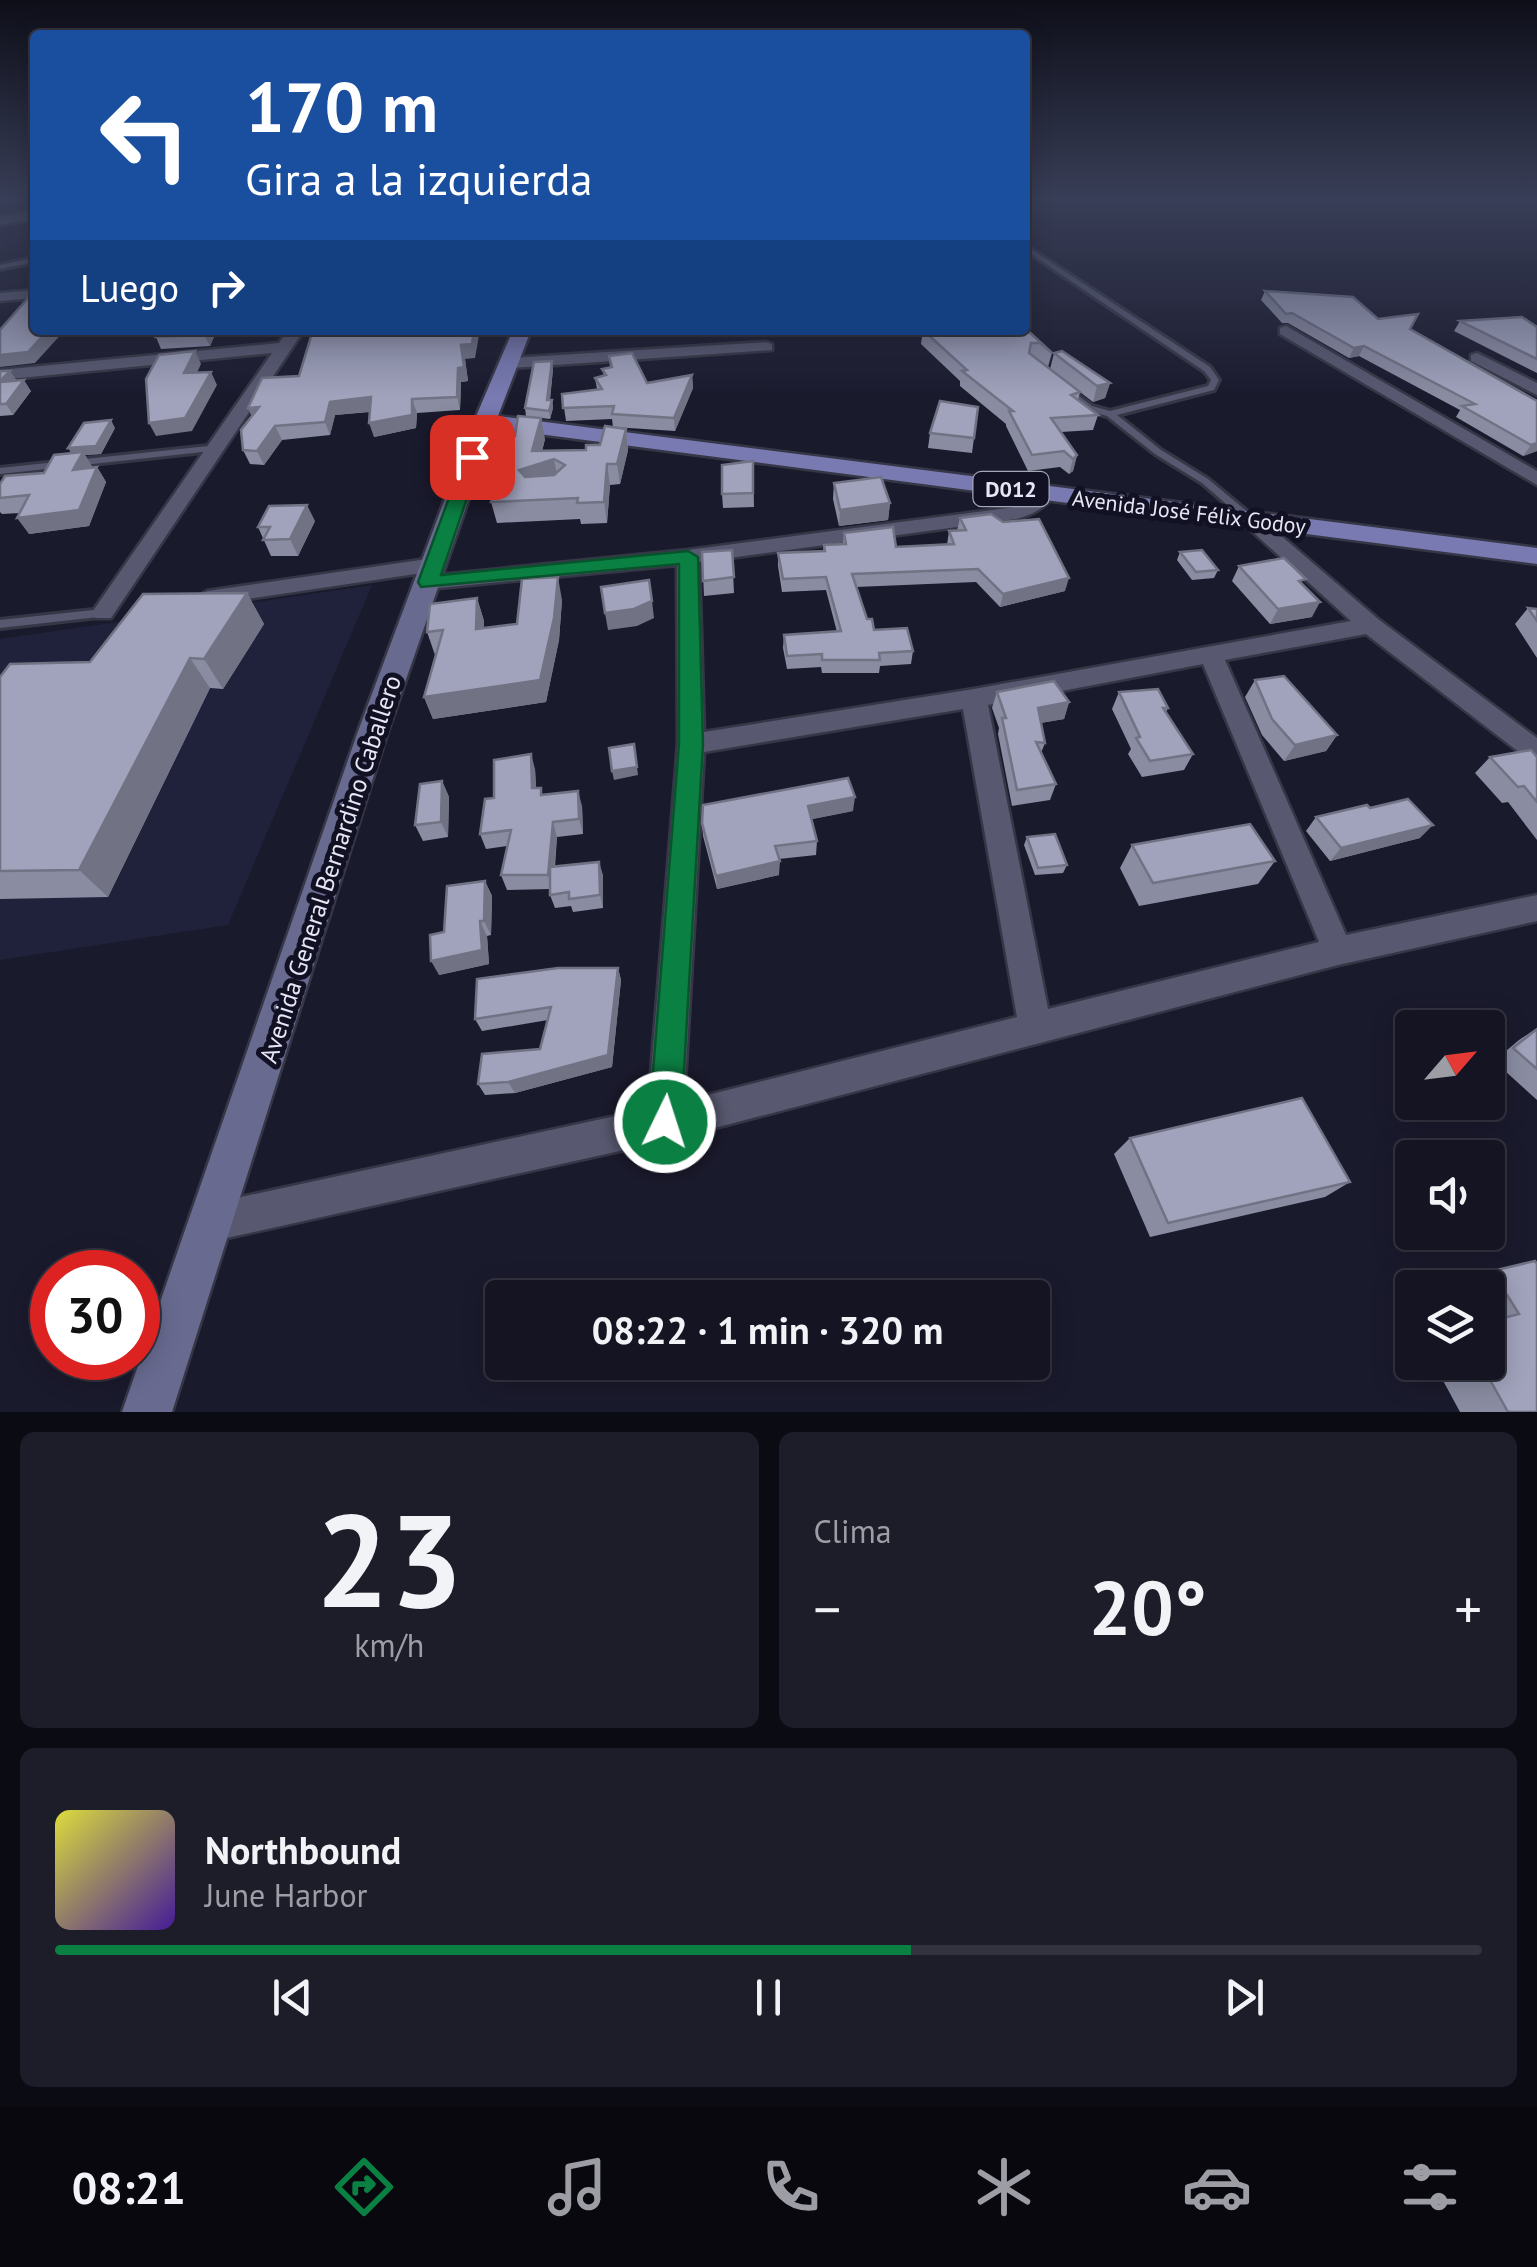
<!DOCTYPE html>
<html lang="es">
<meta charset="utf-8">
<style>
body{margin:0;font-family:"PT Sans",sans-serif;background:#1d1d2a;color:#f1f3f6;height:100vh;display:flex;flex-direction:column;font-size:38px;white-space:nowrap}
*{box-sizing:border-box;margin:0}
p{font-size:32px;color:#9d9ea5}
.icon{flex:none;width:55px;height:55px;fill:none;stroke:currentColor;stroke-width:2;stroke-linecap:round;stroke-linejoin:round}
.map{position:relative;height:1412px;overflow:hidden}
.sheet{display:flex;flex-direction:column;gap:20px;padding:20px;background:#0b0b13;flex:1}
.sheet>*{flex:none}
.top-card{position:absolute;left:30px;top:30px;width:1000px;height:305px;border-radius:10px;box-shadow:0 5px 25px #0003,0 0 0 2px #333340;background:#1a4fa0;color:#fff;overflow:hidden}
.needle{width:65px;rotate:62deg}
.buttons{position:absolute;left:1395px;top:1010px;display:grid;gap:20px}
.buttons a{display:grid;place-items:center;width:110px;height:110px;border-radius:10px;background:#141422;box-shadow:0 5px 25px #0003,0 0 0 2px #333340;font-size:50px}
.speed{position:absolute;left:30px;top:1250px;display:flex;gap:20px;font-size:50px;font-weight:700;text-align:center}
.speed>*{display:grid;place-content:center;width:130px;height:130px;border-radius:50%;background:#141422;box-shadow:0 5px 25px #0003,0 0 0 2px #333340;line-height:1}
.speed .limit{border:15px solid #d22;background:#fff;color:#111}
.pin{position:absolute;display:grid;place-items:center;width:85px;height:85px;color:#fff;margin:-42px;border-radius:20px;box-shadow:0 5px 15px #0006}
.me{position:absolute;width:110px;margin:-55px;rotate:4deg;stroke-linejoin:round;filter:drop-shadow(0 0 8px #0008)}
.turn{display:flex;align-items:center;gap:35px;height:210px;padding:0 50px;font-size:45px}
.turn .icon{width:130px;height:130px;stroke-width:2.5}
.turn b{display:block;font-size:70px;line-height:85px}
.then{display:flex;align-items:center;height:95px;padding:0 50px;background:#0003;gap:20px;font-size:38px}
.big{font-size:75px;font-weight:600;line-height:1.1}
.sheet .widget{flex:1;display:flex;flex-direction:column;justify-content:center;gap:15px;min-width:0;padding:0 35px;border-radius:15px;background:#1d1d2a}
.sheet .dial{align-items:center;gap:0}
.dial b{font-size:130px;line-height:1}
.song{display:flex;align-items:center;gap:30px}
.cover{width:120px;height:120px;border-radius:15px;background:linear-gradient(135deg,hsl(60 70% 55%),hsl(260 70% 35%))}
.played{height:10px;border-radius:5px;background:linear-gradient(90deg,#0b8043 60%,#333340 60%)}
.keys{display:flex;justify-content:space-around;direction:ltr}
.heat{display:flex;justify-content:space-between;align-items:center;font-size:55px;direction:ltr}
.sheet .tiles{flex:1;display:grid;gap:20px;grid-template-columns:1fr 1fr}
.widget:last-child{grid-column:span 2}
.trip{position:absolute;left:485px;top:1280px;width:565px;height:100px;border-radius:10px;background:#141422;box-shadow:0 5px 25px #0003,0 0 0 2px #333340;font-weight:600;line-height:100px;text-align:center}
.tab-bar{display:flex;height:160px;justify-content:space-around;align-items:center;background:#08080e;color:#9d9ea5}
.tab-bar .icon{width:70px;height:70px}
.tab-bar .on{color:#0b8043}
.tab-bar b{font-size:45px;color:#f1f3f6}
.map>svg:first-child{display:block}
</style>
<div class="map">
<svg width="1537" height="1412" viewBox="0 0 1537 1412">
<rect width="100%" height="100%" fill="#1a1a2d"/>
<polygon fill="#20213a" points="372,585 228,925 0,960 0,639"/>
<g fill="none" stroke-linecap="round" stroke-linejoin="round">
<g stroke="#363746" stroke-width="6">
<g id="lane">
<polygon points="1025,245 1210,367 1219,380 1214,390 1117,415 1161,450 1208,479 1255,518 1255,522 1247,522 1202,483 1155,454 1107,416 1086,410 1065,394 1065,390 1071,390 1092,406 1110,411 1208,386 1211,380 1204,371 1025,250"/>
<polygon points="35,258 35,262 0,269 0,265"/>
<polygon points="218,445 221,446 221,450 0,474 0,468"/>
<polygon points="460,489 504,489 509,492 504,495 457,494 457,490"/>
<polygon points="103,609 109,613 107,616 0,628 0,620"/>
</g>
</g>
<g stroke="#363746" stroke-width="5">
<g id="street">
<polygon points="35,211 35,219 0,225 0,217"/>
<polygon points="35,290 35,298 0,301 0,293"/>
<polygon points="1286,326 1537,471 1537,485 1280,334 1280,328"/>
<polygon points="288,330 304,330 111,618 95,618 92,613 95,608 272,353 0,380 0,370 279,343"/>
<polygon points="766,342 772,344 772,350 511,368 503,363 511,358"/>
<polygon points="1477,353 1537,383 1537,395 1471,361 1471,355"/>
<path d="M 1045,488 L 1055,494 C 1044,508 1033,515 1016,519 L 699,562 L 704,732 L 974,689 L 1351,621 L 1244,524 L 1241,520 L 1251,514 L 1258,516 L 1378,619 L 1537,738 L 1537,762 L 1528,759 L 1366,634 L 1225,660 L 1346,935 L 1537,895 L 1537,921 L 1338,965 L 665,1141 L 213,1241 L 200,1235 L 194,1222 L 200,1209 L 213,1203 L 648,1109 L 678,744 L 677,565 L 428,589 L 420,587 L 417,582 L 420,577 L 688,550 L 1015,507 ZM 1203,664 L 1319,942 L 1048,1009 L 988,705 ZM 963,709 L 1017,1017 L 684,1101 L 704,752 Z"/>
<polygon points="434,558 442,560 445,565 442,570 207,605 196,598 207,591"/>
</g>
</g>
<g stroke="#363746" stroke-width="5">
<polygon id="secondary" points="485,415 496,421 387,734 172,1412 122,1412 357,734 474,421"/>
</g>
<g stroke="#363746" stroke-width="5">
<polygon id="primary" points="513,330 531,330 498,416 1537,548 1537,564 477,426 474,421"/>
</g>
<use href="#lane" fill="#585970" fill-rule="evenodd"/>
<use href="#street" fill="#585970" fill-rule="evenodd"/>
<use href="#secondary" fill="#686a90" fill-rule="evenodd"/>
<use href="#primary" fill="#787ab1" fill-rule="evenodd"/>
</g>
<g fill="#8a8ca2">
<polygon points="1265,291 1378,319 1410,329 1537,451 1523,456 1456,417 1460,410 1359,356 1349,358 1288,323 1282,323 1261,300"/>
<polygon points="1460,321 1537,327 1537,373 1454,331"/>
<polygon points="160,330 217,330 210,346 161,349 156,337"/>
<polygon points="923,330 1025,330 1052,353 1048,367 1050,369 1054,353 1110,383 1105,398 1093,402 1080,392 1078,400 1098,415 1093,430 1061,432 1077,455 1073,471 1069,474 1060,467 1028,471 1006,426 1006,424 960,386 960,381 921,344"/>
<polygon points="609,356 647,383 692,375 693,388 675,431 613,427 612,419 566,421 562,394 597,389 595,378 604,376 602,369 610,367"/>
<polygon points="475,358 465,359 468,381 461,382 460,410 417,413 416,428 374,437 370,412 335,415 330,435 282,440 264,465 250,464 243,450 299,376"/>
<polygon points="553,369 550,400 552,400 553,408 550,419 526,416 525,408"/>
<polygon points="0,371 10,371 16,380 31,391 13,415 0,416"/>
<polygon points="115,428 101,454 85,455 92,467 97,467 106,482 89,526 29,534 20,513 2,514 0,512 0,484 44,473 71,454"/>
<polygon points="626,429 628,450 620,484 610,485 607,523 581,524 580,519 497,523 491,502 503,475 501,465 545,439 542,451 586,450 600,445"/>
<polygon points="930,433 974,438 972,453 928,448"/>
<polygon points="753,461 754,507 723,508 722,494"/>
<polygon points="834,483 890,503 888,520 839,526 833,499"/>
<polygon points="960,518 1065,591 1000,607 976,582 856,587 867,619 874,630 913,651 911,664 880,666 879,673 822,673 821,667 787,669 783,648 784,635 837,632 826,590 782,592 778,566 778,553 823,551 824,545 843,544 844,533 896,547 947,545 949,531 957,531"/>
<polygon points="315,521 298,556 271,556 258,527"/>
<polygon points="732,550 734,593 704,596 702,552"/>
<polygon points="1180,552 1218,570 1214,578 1192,580 1177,560"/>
<polygon points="1239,566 1303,585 1312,617 1270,624 1232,581"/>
<polygon points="247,593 264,624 223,689 210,688 108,897 0,899 0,677 90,662"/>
<polygon points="477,598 484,621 484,628 517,624 562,600 559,640 546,702 433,719 424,697 435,655 427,632"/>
<polygon points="1528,608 1537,609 1537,658 1515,624"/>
<polygon points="1255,680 1337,735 1326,751 1284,761 1262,735 1245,697"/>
<polygon points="997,692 1069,702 1064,719 1041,723 1045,743 1041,753 1056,784 1050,800 1012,806 998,734 999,728 992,708"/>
<polygon points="1119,692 1168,708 1166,712 1193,754 1184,770 1142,777 1128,754 1131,749 1112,709"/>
<polygon points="1490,757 1537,757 1537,840 1508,802 1502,803 1475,773"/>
<polygon points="535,769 536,788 543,795 582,806 583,834 557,837 555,867 603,875 603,908 573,912 571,906 555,908 550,895 550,889 507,890 501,875 507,846 486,849 480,834 494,798"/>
<polygon points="442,781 449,797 448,837 423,841 415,825"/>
<polygon points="1370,808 1420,838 1330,861 1306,831 1316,817"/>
<polygon points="853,811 812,819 817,841 816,855 779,859 779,875 717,889 703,836 702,823"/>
<polygon points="1027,837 1067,865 1063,873 1035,875 1024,845"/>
<polygon points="1132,845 1275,861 1258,884 1139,906 1120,868"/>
<polygon points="485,881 492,896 491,935 487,936 489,964 439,975 444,932"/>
<polygon points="618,968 621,980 612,1067 515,1093 485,1095 478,1084 540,1049 548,1020 482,1031 475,1019"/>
<polygon points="1537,1028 1537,1100 1494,1061 1519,1040"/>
<polygon points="1130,1138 1350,1182 1325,1197 1150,1237 1114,1154"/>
<polygon points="1537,1264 1537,1412 1460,1412 1433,1362 1488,1362 1488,1288 1453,1288 1452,1285 1492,1271"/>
</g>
<g fill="#717284">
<polygon points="48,330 65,330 35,363 0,367 0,355"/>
<polygon points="207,330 217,330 210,346 204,335"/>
<polygon points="474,330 480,330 475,358 465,359 468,381 461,382 460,410 457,397 458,368 461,345"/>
<polygon points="1364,346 1359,356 1349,358 1354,348"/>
<polygon points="195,351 201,364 191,386 184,373"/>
<polygon points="552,361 553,369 549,408 547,400"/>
<polygon points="10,371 17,382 0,382"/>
<polygon points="211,372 217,385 192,431 156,436 149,423"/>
<polygon points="692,375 693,388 675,431 674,418"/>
<polygon points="24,380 31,391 13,415 6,404"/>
<polygon points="1110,383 1105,398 1093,402 1097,386"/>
<polygon points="371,397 376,411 335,415 330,435 325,422 330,402"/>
<polygon points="412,399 417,413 416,428 374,437 369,423"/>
<polygon points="552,400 553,408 550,419 549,411"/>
<polygon points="259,407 254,422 248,408"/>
<polygon points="541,418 545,439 539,464 554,459 558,480 523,491 519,470 532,451"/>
<polygon points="111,420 115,428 101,454 85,455 93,468 73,470 73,456 68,448"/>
<polygon points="275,426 282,440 264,465 257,451"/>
<polygon points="626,429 628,450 620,484 617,464"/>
<polygon points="1537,443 1537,451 1523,456 1531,445"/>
<polygon points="1077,455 1073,471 1069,474 1073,459"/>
<polygon points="607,464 610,485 607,523 604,502"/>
<polygon points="97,467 106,482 89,526 29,534 17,518"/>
<polygon points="890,503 888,520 839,526 840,510"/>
<polygon points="307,505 315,521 298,556 290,539"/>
<polygon points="558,577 562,600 559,640 546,702 433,719 424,697 540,680"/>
<polygon points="1069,578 1065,591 1000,607 1003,594"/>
<polygon points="247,593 264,624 223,689 204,659"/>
<polygon points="477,598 484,621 483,652 476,629"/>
<polygon points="652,601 654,618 637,626 608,630 605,613"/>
<polygon points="1320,602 1312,617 1270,624 1278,609"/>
<polygon points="190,658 210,688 108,897 79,870"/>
<polygon points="1069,702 1064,719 1033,724 1038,708"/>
<polygon points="1337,735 1326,751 1284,761 1295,745"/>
<polygon points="634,744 638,775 614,780 612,771"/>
<polygon points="531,754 535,769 537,804 532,788"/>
<polygon points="442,781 449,797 448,837 441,822"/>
<polygon points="578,791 582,806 583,834 579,819"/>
<polygon points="855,797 853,811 808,820 808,806"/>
<polygon points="553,822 557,837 552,889 548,875"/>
<polygon points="1433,825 1420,838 1330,861 1341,848"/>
<polygon points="780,861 779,875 717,889 716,876"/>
<polygon points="599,862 603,875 603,908 600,895"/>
<polygon points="485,881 492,896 491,935 484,921"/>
<polygon points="480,921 487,936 489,964 439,975 431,961"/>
<polygon points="618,968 621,980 612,1067 515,1093 508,1082"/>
</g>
<g fill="#a1a3bc" stroke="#717284" stroke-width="2.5" fill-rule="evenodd">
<polygon points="35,290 35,330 48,330 28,352 0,355 0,330"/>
<polygon points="1265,291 1353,297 1378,319 1418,314 1410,329 1537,401 1537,443 1531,445 1462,406 1475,404 1364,346 1354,348 1292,313 1286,314"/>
<polygon points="1522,317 1537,327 1537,359 1460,321"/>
<polygon points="1025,328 1052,353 1040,343 1031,343 1029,353 1080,392 1071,395 1098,415 1051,418 1077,455 1073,459 1064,451 1032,455 1009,411 1013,411 962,371 967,370 923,330 1025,330"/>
<polygon points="160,330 207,330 204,335 156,337"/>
<polygon points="313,330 474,330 472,344 461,345 464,367 458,368 457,397 412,399 412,415 369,423 371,397 330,402 325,422 275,426 257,451 243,450 241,430 259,407 248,408 262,378 299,376"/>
<polygon points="195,351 184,373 211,372 185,418 149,423 146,379 159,355"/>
<polygon points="1062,351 1110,383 1097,386 1054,353"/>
<polygon points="632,353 647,383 692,375 674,418 612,414 614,406 563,408 562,394 602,389 595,378 606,375 602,369 612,367 609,356"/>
<polygon points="552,361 547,400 552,400 549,411 525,408 534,362"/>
<polygon points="0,371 10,371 0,381"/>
<polygon points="24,380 6,404 0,404 0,382"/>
<polygon points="940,401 978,407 974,438 930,433"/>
<path d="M 518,416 L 541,418 L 532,451 L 586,450 L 586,445 L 600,445 L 605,426 L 626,429 L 617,464 L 607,464 L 604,502 L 577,503 L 578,498 L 491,502 L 498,478 L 507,473 L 501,465 L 509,436 L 515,436 ZM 554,459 L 565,465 L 554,475 L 525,477 L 519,470 Z"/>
<polygon points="111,420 96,446 68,448 84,423"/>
<polygon points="83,452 73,470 97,467 79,510 17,518 29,495 0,498 0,484 5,476 44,473 54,455"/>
<polygon points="753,461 753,493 722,494 722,465"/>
<polygon points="881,477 890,503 840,510 834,483"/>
<polygon points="307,505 290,539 263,540 270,527 258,527 269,506"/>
<polygon points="991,514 1003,522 1039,519 1069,578 1003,594 978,569 852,574 867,619 872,619 874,630 907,628 913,651 879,653 880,660 822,660 822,654 787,656 784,635 841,631 826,577 783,579 778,553 825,551 824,545 846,544 844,533 893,527 896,547 954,544 949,531 966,530 960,518"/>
<polygon points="732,550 734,577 703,581 702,552"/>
<polygon points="1202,550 1218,570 1196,572 1180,552"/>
<polygon points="1284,558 1306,579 1299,581 1320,602 1278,609 1239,566"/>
<polygon points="558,577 554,618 540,680 424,697 443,630 427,632 430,604 477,598 476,629 517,624 522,579"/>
<polygon points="649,580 652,601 634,609 605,613 601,587"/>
<polygon points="247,593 204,659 190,658 79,870 0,871 0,677 10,664 90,662 143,594"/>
<polygon points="1528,608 1537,609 1537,621"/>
<polygon points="1284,676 1337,735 1295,745 1272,719 1255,680"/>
<polygon points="1054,681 1069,702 1038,708 1045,743 1036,742 1056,784 1017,790 1002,718 1006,718 997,692"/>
<polygon points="1158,689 1168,708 1163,708 1193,754 1150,761 1136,738 1140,737 1119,692"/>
<polygon points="634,744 637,767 612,771 609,748"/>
<polygon points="1531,750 1537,757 1537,802 1524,786 1518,787 1490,757"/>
<polygon points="531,754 532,788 541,788 541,795 578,791 579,819 553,822 548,875 501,875 511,830 480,834 485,799 494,798 494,760"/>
<polygon points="848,778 855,797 808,806 817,841 775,846 780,861 716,876 702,823 703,805"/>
<polygon points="442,781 441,822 415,825 420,784"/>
<polygon points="1408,799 1433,825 1341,848 1316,817 1367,805 1370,808"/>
<polygon points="1250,824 1275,861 1153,883 1132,845"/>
<polygon points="1055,834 1067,865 1038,868 1027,837"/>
<polygon points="599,862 600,895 569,899 569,892 550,895 550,867"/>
<polygon points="485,881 484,921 480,921 482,950 431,961 430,935 444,932 447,886"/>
<polygon points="558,968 618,968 608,1055 508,1082 478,1084 482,1054 540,1049 551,1007 475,1019 477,979"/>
<polygon points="1537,1029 1537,1069 1513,1048"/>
<polygon points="1302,1098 1350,1182 1168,1223 1130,1138"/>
<polygon points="1535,1261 1537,1264 1537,1412 1508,1412 1480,1362 1488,1362 1488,1322 1519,1314 1492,1271"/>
</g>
<linearGradient id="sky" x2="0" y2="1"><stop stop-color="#0e0e19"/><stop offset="0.5" stop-color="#383e57"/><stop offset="1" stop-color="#383e57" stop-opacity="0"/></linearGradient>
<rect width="1537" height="397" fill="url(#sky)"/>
<polygon fill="#0b8043" stroke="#07532c" stroke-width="2.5" points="472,452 481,457 441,575 688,551 698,557 703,744 681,1122 676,1134 665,1139 653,1134 649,1122 679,744 679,564 421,587 418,582 464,457"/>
<g text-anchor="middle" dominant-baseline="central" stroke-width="10" stroke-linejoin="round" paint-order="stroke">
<rect fill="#111123" stroke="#a6a7b6" stroke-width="2.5" x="973.5" y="472" width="75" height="34" rx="8"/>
<g font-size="22" font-weight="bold" fill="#e6e7f5">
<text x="1011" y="489">D012</text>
</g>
<g font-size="22" fill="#e6e7f5" stroke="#111123">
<text transform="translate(1189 512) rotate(7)">Avenida José Félix Godoy</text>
</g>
<g font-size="25" fill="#e6e7f5" stroke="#111123">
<text transform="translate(330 869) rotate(-72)">Avenida General Bernardino Caballero</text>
</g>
</g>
</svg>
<div class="buttons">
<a><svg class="needle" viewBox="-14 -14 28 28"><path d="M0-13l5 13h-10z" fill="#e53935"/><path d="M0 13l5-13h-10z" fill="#9d9ea5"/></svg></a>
<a><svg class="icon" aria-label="sound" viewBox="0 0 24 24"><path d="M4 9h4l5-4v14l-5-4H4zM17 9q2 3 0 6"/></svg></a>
<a><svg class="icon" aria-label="layers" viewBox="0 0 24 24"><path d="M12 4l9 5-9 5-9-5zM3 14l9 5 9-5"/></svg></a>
</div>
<div class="speed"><div class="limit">30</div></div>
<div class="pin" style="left:472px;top:457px;background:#d93025"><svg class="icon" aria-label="arrive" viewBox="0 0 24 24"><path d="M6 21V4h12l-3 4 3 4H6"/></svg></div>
<svg class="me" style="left:665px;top:1122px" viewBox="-20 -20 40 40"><circle r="17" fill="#0b8043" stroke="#fff" stroke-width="3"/><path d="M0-11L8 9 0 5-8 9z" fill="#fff"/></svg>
<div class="trip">08:22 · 1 min · 320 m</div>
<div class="top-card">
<div class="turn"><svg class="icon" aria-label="left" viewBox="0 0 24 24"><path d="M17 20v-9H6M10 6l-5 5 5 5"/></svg><div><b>170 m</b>Gira a la izquierda</div></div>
<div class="then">Luego<svg class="icon" aria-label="right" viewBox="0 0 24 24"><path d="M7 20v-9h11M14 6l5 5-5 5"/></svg></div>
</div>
</div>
<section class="sheet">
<div class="tiles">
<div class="widget dial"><b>23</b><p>km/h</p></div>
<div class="widget"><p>Clima</p>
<div class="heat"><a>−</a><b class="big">20°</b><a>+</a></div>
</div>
<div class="widget">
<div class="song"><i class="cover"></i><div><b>Northbound</b><p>June Harbor</p></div></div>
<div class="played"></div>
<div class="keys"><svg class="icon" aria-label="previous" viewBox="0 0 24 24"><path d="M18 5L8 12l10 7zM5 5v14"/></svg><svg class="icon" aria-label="pause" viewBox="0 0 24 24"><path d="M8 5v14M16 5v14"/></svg><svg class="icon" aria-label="next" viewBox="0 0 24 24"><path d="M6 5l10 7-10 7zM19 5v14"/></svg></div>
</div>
</div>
</section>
<nav class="tab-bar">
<b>08:21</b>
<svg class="icon on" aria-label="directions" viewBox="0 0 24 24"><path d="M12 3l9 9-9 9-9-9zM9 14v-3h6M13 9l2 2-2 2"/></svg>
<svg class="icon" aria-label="music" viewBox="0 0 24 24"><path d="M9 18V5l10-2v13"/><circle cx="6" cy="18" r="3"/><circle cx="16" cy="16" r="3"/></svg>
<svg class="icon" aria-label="phone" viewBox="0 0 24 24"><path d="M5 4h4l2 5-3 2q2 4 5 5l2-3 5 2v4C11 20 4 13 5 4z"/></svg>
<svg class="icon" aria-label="climate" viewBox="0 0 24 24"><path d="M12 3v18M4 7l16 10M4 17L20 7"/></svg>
<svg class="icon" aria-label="car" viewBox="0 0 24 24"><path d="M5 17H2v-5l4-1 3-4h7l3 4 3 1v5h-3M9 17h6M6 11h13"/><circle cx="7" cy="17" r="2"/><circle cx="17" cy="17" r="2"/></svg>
<svg class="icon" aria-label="filters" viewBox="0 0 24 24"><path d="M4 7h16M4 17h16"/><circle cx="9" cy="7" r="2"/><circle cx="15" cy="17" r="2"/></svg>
</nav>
